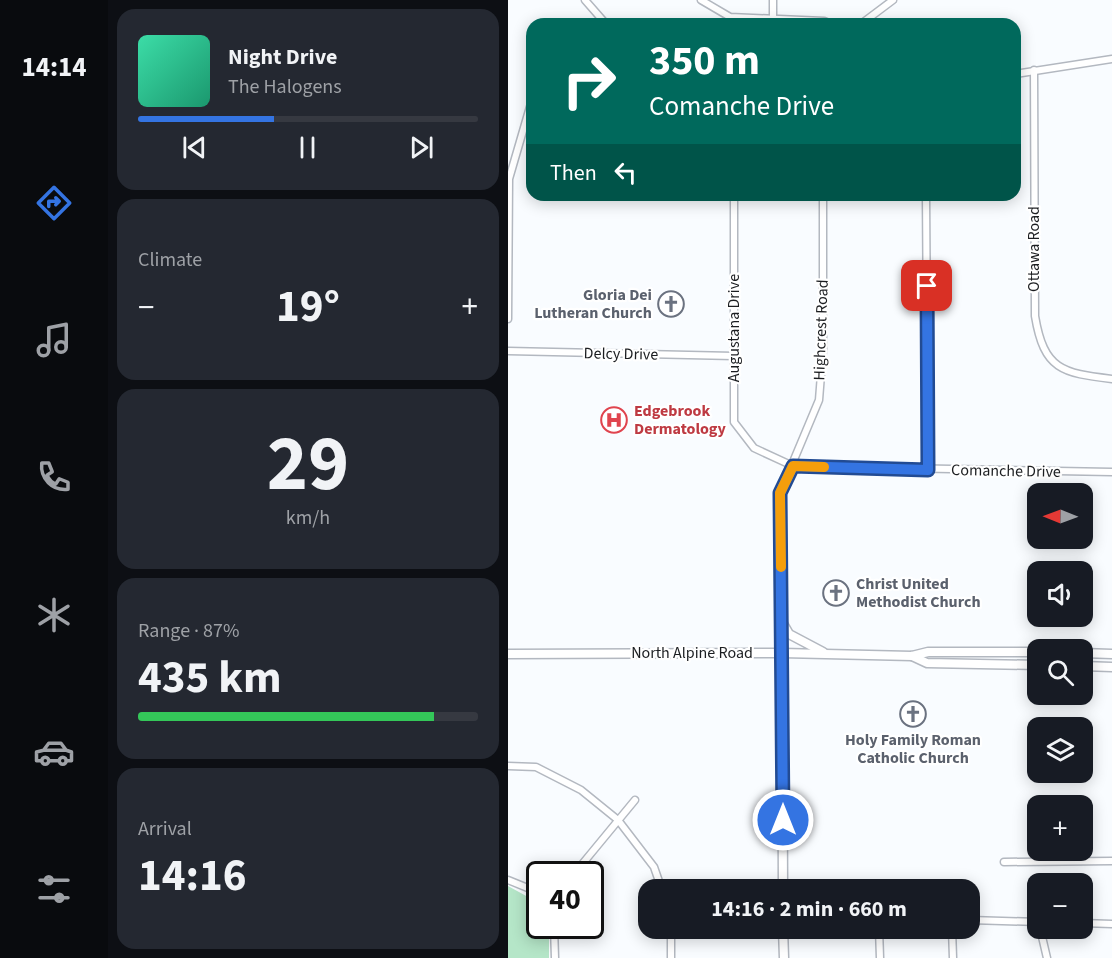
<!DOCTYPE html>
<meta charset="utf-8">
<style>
body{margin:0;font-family:"Source Sans 3",sans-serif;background:#242831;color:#f1f3f6;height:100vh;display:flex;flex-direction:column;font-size:22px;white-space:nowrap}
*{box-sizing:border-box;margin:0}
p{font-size:20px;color:#9ea1a6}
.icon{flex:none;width:33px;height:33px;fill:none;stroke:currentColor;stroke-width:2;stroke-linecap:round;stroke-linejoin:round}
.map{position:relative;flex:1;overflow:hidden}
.side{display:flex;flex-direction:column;gap:9px;padding:9px;background:#0d0f14;width:400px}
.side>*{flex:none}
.guide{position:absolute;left:18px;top:18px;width:495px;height:183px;border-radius:18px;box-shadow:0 3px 15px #0003;background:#00695c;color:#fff;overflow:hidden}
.needle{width:39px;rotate:271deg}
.fabs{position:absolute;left:519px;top:483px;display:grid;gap:12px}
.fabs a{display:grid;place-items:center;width:66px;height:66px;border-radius:12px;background:#171b24;box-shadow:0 3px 15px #0003;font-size:30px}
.speed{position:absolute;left:18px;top:861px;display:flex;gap:12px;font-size:30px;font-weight:700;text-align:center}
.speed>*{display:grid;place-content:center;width:78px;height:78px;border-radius:50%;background:#171b24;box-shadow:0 3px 15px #0003;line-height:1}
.speed .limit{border:3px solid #111;border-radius:9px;background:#fff;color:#111}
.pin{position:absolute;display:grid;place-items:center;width:51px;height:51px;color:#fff;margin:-26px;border-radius:12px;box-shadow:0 3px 9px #0006}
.me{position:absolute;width:66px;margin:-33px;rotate:0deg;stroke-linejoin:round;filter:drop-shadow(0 0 4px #0008)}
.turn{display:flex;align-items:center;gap:21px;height:126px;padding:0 24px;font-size:27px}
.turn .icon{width:78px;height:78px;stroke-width:2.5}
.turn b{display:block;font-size:42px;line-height:51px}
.then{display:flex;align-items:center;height:57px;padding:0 24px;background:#0003;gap:12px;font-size:22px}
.big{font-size:45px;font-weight:700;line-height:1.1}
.side .tile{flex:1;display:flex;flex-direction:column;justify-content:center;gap:9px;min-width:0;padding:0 21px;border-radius:18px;background:#242831}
.side .dial{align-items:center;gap:0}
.dial b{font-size:78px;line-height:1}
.song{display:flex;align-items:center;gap:18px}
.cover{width:72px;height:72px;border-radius:9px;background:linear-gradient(135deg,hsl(160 70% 55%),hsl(160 70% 35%))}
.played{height:6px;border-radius:3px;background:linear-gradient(90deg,#3474e2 40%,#363941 40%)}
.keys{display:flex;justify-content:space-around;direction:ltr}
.heat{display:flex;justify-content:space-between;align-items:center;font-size:33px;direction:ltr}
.charge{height:9px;border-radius:4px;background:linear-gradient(90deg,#34c759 87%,#363941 0)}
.trip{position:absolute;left:130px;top:879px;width:342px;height:60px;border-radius:18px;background:#171b24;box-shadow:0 3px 15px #0003;font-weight:700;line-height:60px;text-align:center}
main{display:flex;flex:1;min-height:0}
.tab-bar{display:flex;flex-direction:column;width:108px;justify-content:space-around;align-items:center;background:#090b0e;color:#9ea1a6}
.tab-bar .icon{width:42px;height:42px}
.tab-bar .current{color:#3474e2}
.tab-bar b{font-size:27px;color:#f1f3f6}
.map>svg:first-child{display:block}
</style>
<main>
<nav class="tab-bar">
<b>14:14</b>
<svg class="icon current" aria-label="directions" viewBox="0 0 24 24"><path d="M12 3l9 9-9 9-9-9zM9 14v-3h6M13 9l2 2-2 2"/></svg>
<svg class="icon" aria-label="music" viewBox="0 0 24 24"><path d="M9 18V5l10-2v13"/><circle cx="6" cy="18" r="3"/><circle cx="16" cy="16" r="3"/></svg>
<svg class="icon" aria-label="phone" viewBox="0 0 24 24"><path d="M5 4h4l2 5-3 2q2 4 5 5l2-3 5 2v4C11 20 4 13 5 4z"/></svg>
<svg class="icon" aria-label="climate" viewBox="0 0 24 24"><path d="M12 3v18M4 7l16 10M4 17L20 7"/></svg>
<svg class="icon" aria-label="car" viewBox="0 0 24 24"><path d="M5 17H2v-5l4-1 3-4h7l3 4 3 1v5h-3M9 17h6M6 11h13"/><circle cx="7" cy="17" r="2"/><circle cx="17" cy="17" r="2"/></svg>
<svg class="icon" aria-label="filters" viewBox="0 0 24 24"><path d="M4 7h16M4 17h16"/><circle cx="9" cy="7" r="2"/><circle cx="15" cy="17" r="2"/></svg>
</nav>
<section class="side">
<div class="tile">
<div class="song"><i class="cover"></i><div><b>Night Drive</b><p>The Halogens</p></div></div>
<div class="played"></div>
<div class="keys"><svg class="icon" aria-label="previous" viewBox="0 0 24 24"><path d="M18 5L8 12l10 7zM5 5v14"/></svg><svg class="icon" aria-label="pause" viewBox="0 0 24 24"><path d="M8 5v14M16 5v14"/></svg><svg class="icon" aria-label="next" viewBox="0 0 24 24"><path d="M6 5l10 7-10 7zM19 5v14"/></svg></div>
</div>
<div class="tile"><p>Climate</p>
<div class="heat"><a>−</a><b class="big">19°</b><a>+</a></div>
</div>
<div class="tile dial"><b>29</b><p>km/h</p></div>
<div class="tile"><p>Range · 87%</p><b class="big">435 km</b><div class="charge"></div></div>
<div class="tile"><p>Arrival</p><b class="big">14:16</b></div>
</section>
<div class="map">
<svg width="604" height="958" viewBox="0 0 604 958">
<rect width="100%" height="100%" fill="#f9fcff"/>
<polygon fill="#b5e6c8" points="0,886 31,903 32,926 41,926 41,958 0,958"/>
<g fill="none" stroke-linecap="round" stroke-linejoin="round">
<g stroke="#b3b8c0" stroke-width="9">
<g id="street">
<polyline points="77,0 98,24"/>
<polyline points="193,0 222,17 316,21 323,24"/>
<polyline points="265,17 265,0"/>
<polyline points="353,24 385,0"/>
<path d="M 526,70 L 527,316 C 536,370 554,373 604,379"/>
<polyline points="507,74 604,59"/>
<polyline points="226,195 226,422 246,448 285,466 604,472"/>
<polyline points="418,195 420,470"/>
<polyline points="0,319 1,179 24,100"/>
<polyline points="0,351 226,356"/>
<polyline points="274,653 272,493 311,400 315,349 315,195"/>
<polyline points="0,766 28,767 73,790 110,820 146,867 154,890"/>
<polyline points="496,862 604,861"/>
<polyline points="66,874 127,800"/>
<polyline points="0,880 32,893"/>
<polyline points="462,920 530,922"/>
<polyline points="574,923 604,924"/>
<polyline points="46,926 47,958"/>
<polyline points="163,928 163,958"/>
<polyline points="371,928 372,958"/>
<polyline points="444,928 445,958"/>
<polyline points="532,928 539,958"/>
</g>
</g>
<g stroke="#b3b8c0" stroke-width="11">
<g id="secondary">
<polyline points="274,622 281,634 315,652"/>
<polyline points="274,653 275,890"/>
<polyline points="574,653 604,654"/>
<polyline points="0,654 274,653 404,656 420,652 530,652"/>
<polyline points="404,656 419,663 530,665"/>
<polyline points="574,666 604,667"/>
<polyline points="275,928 276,958"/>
</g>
</g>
<use href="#street" stroke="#fff" stroke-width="6"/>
<use href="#secondary" stroke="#fff" stroke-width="8"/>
</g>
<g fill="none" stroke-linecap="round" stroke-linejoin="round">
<g stroke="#224b93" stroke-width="15">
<polyline id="route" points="275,820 272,493 285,466 420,470 419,286"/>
</g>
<use href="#route" stroke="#3474e2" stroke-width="10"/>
<polyline stroke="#f59e0b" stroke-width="10" points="273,567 272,493 285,466 316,467"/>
</g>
<defs>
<g id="church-ring" transform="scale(1.35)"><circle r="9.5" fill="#fff" stroke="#6b7280" stroke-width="1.5"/><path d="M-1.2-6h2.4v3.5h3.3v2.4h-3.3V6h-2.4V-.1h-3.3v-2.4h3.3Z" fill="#6b7280"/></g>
<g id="hospital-ring" transform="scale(1.35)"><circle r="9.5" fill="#fff" stroke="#e0444e" stroke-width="1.5"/><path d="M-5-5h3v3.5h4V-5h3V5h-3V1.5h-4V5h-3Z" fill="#e0444e"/></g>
</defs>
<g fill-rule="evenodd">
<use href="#church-ring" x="163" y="304"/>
<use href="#hospital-ring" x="106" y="420"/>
<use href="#church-ring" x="328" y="593"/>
<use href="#church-ring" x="405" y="714"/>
</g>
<g text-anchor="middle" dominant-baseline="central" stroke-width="4.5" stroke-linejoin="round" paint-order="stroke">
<g font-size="16" fill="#1c1e21" stroke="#fff">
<text transform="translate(526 249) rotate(-90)">Ottawa Road</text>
<text transform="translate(226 328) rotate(-90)">Augustana Drive</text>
<text transform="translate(313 330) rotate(-88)">Highcrest Road</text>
<text transform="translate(113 354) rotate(1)">Delcy Drive</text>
<text transform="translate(498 471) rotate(1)">Comanche Drive</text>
<text x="184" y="653">North Alpine Road</text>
</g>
<g font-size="16" font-weight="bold" fill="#5b616d" stroke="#fff" text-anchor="end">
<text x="144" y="295">Gloria Dei<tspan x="144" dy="18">Lutheran Church</tspan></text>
<text x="348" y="584" text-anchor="start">Christ United<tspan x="348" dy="18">Methodist Church</tspan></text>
<text x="405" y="740" text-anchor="middle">Holy Family Roman<tspan x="405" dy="18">Catholic Church</tspan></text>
</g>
<g font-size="16" font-weight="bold" fill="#be3a42" stroke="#fff" text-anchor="start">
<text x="126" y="411">Edgebrook<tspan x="126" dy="18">Dermatology</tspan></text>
</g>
</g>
</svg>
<div class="fabs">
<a><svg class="needle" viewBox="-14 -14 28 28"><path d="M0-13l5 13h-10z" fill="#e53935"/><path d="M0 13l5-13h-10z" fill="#9ea1a6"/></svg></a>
<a><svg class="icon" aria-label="sound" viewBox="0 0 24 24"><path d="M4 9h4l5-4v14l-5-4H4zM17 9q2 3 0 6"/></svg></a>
<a><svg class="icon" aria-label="search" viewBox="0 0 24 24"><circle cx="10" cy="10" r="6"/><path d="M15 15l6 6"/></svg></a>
<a><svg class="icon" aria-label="layers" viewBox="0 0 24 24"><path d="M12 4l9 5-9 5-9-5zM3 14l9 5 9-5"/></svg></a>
<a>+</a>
<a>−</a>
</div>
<div class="speed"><div class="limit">40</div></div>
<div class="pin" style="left:419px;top:286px;background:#d93025"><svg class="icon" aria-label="arrive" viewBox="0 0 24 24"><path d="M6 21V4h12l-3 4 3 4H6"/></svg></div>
<svg class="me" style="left:275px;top:820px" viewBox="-20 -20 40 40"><circle r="17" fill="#3474e2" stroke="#fff" stroke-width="3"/><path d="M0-11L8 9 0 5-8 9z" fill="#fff"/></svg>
<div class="trip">14:16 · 2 min · 660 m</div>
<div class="guide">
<div class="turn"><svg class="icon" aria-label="right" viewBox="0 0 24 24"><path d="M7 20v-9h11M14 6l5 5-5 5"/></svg><div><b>350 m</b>Comanche Drive</div></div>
<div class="then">Then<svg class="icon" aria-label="left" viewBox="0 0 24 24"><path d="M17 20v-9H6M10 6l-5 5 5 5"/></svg></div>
</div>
</div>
</main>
